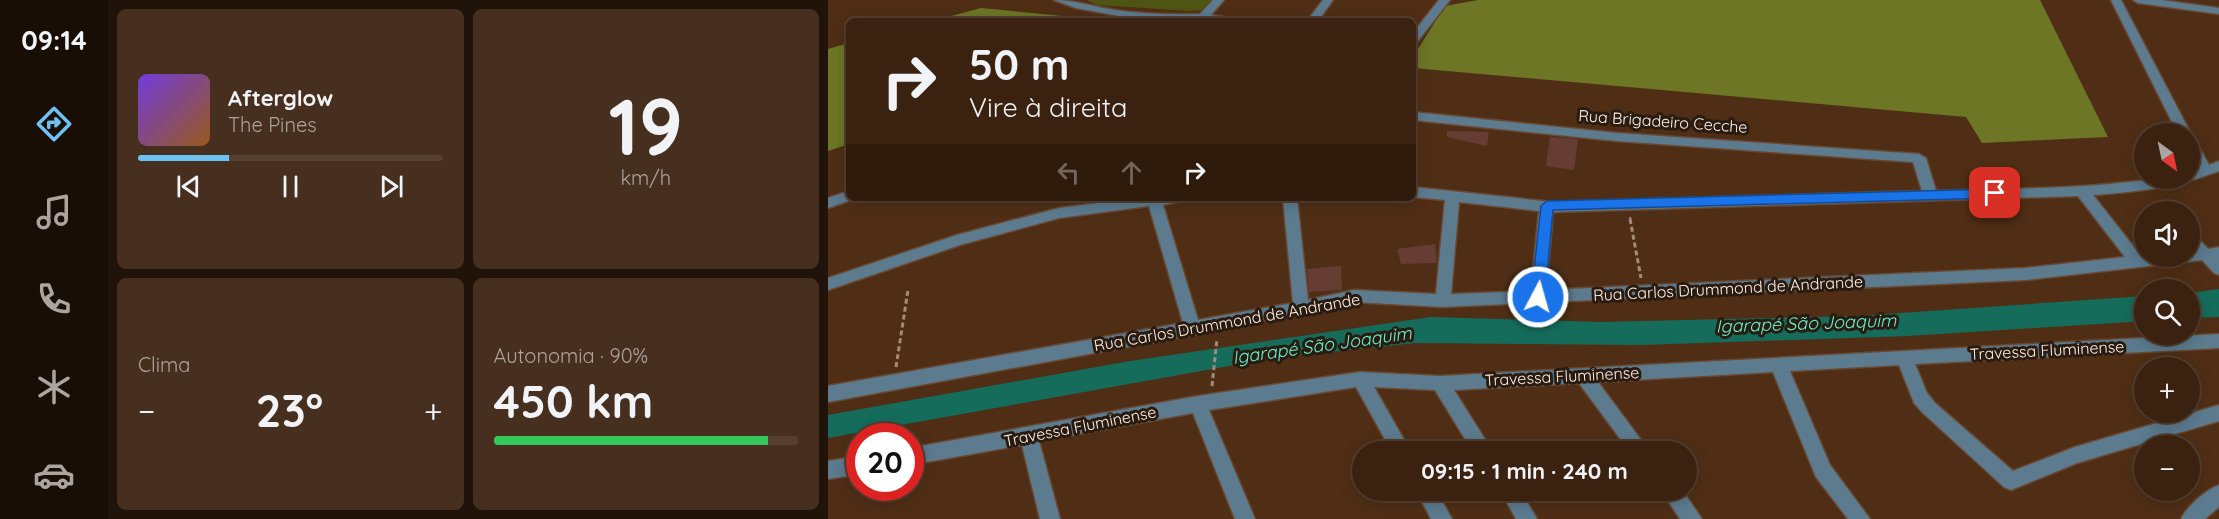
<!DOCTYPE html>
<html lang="pt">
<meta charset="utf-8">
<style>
body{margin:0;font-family:Quicksand,sans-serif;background:#462f1e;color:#f1f3f6;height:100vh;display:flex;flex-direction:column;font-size:22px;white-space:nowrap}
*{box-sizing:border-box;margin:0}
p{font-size:20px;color:#aca49f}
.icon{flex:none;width:33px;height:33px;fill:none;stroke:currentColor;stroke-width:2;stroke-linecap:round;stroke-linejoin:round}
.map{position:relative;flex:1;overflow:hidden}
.panel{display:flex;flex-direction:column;gap:9px;padding:9px;background:#201309;width:720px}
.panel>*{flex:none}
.banner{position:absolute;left:18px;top:18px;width:570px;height:183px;border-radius:9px;box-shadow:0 3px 15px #0003,0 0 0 2px #543f30;background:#3b2210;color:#f1f3f6;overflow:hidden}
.needle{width:39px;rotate:147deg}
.tools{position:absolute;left:1306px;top:123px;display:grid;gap:12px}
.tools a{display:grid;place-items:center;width:66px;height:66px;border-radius:50%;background:#3b2210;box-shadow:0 3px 15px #0003,0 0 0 2px #543f30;font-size:30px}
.speed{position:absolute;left:18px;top:423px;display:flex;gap:12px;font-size:30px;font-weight:700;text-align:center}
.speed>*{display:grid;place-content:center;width:78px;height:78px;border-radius:50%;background:#3b2210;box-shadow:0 3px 15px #0003,0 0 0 2px #543f30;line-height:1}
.speed .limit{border:9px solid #d22;background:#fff;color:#111}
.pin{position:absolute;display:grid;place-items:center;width:51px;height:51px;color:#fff;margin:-26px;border-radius:12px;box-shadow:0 3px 9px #0006}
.me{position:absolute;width:66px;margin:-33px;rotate:6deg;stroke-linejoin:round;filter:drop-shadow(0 0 4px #0008)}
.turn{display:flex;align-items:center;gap:21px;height:126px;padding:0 24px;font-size:27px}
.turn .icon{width:78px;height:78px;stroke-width:2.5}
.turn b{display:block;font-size:42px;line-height:51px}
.lanes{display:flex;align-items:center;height:57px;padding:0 24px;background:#0003;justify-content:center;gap:30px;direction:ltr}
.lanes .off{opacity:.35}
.big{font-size:45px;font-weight:800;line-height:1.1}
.panel .tile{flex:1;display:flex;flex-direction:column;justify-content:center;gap:9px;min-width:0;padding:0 21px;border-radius:9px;background:#462f1e}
.panel .dial{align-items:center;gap:0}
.dial b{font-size:78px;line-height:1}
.song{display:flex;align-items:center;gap:18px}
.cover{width:72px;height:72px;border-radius:9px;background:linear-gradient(135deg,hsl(260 70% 55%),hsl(30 70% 35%))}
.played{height:6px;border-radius:3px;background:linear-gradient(90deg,#6dc2f3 30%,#543f30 30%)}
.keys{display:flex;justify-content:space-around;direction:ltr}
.heat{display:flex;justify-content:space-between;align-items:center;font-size:33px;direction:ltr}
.charge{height:9px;border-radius:4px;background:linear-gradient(90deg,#34c759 90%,#543f30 0)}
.panel .tiles{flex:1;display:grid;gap:9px;grid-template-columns:repeat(2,1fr)}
.trip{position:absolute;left:524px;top:441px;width:345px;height:60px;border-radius:30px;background:#3b2210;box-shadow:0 3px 15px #0003,0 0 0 2px #543f30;font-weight:800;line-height:60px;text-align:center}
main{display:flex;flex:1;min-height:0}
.dock{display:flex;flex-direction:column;width:108px;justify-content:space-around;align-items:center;background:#180e06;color:#aca49f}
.dock .icon{width:42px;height:42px}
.dock .current{color:#6dc2f3}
.dock b{font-size:27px;color:#f1f3f6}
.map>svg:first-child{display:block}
</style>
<main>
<nav class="dock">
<b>09:14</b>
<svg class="icon current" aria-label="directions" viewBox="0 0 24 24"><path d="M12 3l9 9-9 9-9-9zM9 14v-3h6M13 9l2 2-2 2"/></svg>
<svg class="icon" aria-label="music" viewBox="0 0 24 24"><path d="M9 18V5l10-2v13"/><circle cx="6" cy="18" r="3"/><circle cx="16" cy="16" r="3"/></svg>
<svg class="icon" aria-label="phone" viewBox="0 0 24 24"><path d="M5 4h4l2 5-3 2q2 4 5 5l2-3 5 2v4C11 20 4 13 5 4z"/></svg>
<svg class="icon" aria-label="climate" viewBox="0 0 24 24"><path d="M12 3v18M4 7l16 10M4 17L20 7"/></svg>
<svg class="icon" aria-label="car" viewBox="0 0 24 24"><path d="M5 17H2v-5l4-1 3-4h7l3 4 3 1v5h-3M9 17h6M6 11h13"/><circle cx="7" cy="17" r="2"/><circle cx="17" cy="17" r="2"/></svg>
</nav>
<section class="panel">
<div class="tiles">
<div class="tile">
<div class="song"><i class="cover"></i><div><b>Afterglow</b><p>The Pines</p></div></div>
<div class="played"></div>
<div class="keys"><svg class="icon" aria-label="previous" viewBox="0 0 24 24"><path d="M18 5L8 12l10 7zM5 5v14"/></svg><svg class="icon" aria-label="pause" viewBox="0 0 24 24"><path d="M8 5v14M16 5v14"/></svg><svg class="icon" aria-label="next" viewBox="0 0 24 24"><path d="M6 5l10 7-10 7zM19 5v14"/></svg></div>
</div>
<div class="tile dial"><b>19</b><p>km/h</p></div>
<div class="tile"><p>Clima</p>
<div class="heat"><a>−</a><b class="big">23°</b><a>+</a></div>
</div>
<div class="tile"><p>Autonomia · 90%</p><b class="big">450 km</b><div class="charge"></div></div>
</div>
</section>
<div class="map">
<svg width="1391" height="519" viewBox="0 0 1391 519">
<rect width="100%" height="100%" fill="#4f2e15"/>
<polygon fill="#4e5513" points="259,0 384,0 375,10 361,11 269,5"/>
<g fill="#6c7625">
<polygon points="650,0 1212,0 1280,137 1154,143 1138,117 585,68 585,49 590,49 617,6"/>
<polygon points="153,8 287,21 105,21"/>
<polygon points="21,43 21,144 0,151 0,49"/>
</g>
<g fill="#156c5b">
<polygon points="1391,289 1391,317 1362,318 1362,293"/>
<polygon points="1317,296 1317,321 1080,336 814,345 587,343 446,358 0,438 0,415 302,361 603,317 773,322 1029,316"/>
</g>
<g fill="#663d32">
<polygon points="619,131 661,132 659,146 619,137"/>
<polygon points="722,137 750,139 746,170 718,166"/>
<polygon points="607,244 609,263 573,264 569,249"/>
<polygon points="513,266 514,290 481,292 479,269"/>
</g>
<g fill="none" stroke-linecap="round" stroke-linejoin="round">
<g stroke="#684933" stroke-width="3">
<g id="minor">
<path d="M 226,0 C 247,0 266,7 287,10 C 315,14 343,15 372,14 L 385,0 L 396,0 L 383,15 L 402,18 L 407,21 L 302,18 L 248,8 Z"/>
<polygon points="495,0 505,0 490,21 479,21"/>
<polygon points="611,0 622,0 589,42 585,43 585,33"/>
<polygon points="1283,0 1293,0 1363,134 1362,136 1362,134 1350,134"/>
<polygon points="1305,0 1333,0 1391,8 1391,14 1310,3"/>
<path d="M 585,112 L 789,133 L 1091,154 L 1098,158 L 1108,191 C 1157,189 1207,189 1256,186 C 1291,184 1327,178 1362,178 L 1362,172 L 1370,169 L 1362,154 L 1362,139 L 1367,140 L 1381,165 L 1391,161 L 1391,171 C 1349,187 1311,192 1265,195 L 1313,256 L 1362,256 L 1362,251 L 1364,250 L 1362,234 L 1367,235 L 1380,249 L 1391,247 L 1391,275 L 1386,273 L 1374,260 L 1197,280 L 615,307 L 526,302 L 364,335 L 0,402 L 0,386 L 355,323 L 321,206 L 231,218 L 132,245 L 0,290 L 0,278 L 129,235 L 231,208 L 310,198 L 356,198 L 354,201 L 335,205 L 370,320 L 465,303 L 455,198 L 469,198 L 480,300 L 526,290 L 608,294 L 617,200 L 585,197 L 585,187 L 725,202 L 1094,191 L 1085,162 L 789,141 L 585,120 ZM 1250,196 L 1297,257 L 1197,268 L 718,290 L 725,212 ZM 631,202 L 711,211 L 703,291 L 623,294 Z"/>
<polygon points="21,191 21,198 26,199 0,208 0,198"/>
<polygon points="1391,334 1391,348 1087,364 1099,393 1107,403 1185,471 1247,447 1391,405 1391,421 1249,463 1183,490 1176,487 1095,413 1086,403 1071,365 962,371 1002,465 1042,519 1020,519 988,477 945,372 770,382 822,452 802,452 751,383 626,390 665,452 645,452 607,390 546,387 583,452 564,452 528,387 381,410 427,519 407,519 365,413 211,441 232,519 212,519 194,445 82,465 82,448 370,396 532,372 612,376"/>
<polygon points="32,456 32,474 0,479 0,461"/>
<path d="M 1391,485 L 1391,507 L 1377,519 L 1353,519 C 1359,506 1378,490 1391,485 Z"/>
<polygon points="588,490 608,490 624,519 603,519"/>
<polygon points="672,490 692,490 709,519 688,519"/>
<polygon points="833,490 854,490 874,519 852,519"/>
</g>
</g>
<polyline stroke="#a38b7a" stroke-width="2" stroke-dasharray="4 2" stroke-linecap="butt" points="802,217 803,221"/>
<g stroke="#a38b7a" stroke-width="3" stroke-dasharray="5 3" stroke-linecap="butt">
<polyline points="802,219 813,278"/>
<polyline points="68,367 80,290"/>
<polyline points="384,386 389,339"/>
</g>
<use href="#minor" fill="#5c7b8f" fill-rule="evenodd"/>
</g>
<polygon fill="#1a73e8" stroke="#114b97" stroke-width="1.5" points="1167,189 1173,193 1167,198 725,210 717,297 715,301 705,301 703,297 713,206 719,201"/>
<g text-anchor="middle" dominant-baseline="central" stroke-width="6" stroke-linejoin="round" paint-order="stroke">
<g font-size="16" fill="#fef1e8" stroke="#2a1b10">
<text transform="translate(835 121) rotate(4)">Rua Brigadeiro Cecche</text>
<text transform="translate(900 288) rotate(-3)">Rua Carlos Drummond de Andrande</text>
<text transform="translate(399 322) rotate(-10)">Rua Carlos Drummond de Andrande</text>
<text transform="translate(1219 350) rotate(-3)">Travessa Fluminense</text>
<text transform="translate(734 376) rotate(-3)">Travessa Fluminense</text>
<text transform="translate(252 426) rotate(-11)">Travessa Fluminense</text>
</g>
<g font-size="18" font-style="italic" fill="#63f5d4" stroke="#2a1b10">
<text transform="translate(978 323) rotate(-2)">Igarapé São Joaquim</text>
<text transform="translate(494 345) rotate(-8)">Igarapé São Joaquim</text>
</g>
</g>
</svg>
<div class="tools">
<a><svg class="needle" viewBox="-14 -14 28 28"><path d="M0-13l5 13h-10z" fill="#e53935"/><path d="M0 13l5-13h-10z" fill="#aca49f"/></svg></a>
<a><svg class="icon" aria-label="sound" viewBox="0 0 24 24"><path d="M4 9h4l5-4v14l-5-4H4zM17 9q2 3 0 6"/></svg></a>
<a><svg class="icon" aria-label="search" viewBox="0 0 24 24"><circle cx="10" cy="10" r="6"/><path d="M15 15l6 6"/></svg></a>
<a>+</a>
<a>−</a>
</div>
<div class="speed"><div class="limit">20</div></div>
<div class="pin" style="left:1167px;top:193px;background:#d93025"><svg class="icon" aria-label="arrive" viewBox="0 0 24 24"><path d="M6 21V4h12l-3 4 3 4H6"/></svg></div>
<svg class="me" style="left:710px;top:297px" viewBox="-20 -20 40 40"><circle r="17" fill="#1a73e8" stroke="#fff" stroke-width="3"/><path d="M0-11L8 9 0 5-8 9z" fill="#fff"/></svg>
<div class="trip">09:15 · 1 min · 240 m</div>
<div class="banner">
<div class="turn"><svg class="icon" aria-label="right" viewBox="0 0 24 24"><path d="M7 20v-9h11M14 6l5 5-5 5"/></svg><div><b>50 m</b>Vire à direita</div></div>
<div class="lanes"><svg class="icon off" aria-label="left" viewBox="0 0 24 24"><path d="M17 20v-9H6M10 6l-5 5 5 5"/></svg><svg class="icon off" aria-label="ahead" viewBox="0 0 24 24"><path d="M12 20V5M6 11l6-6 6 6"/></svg><svg class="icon" aria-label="right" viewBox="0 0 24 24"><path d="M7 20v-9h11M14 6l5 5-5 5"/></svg></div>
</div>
</div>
</main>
